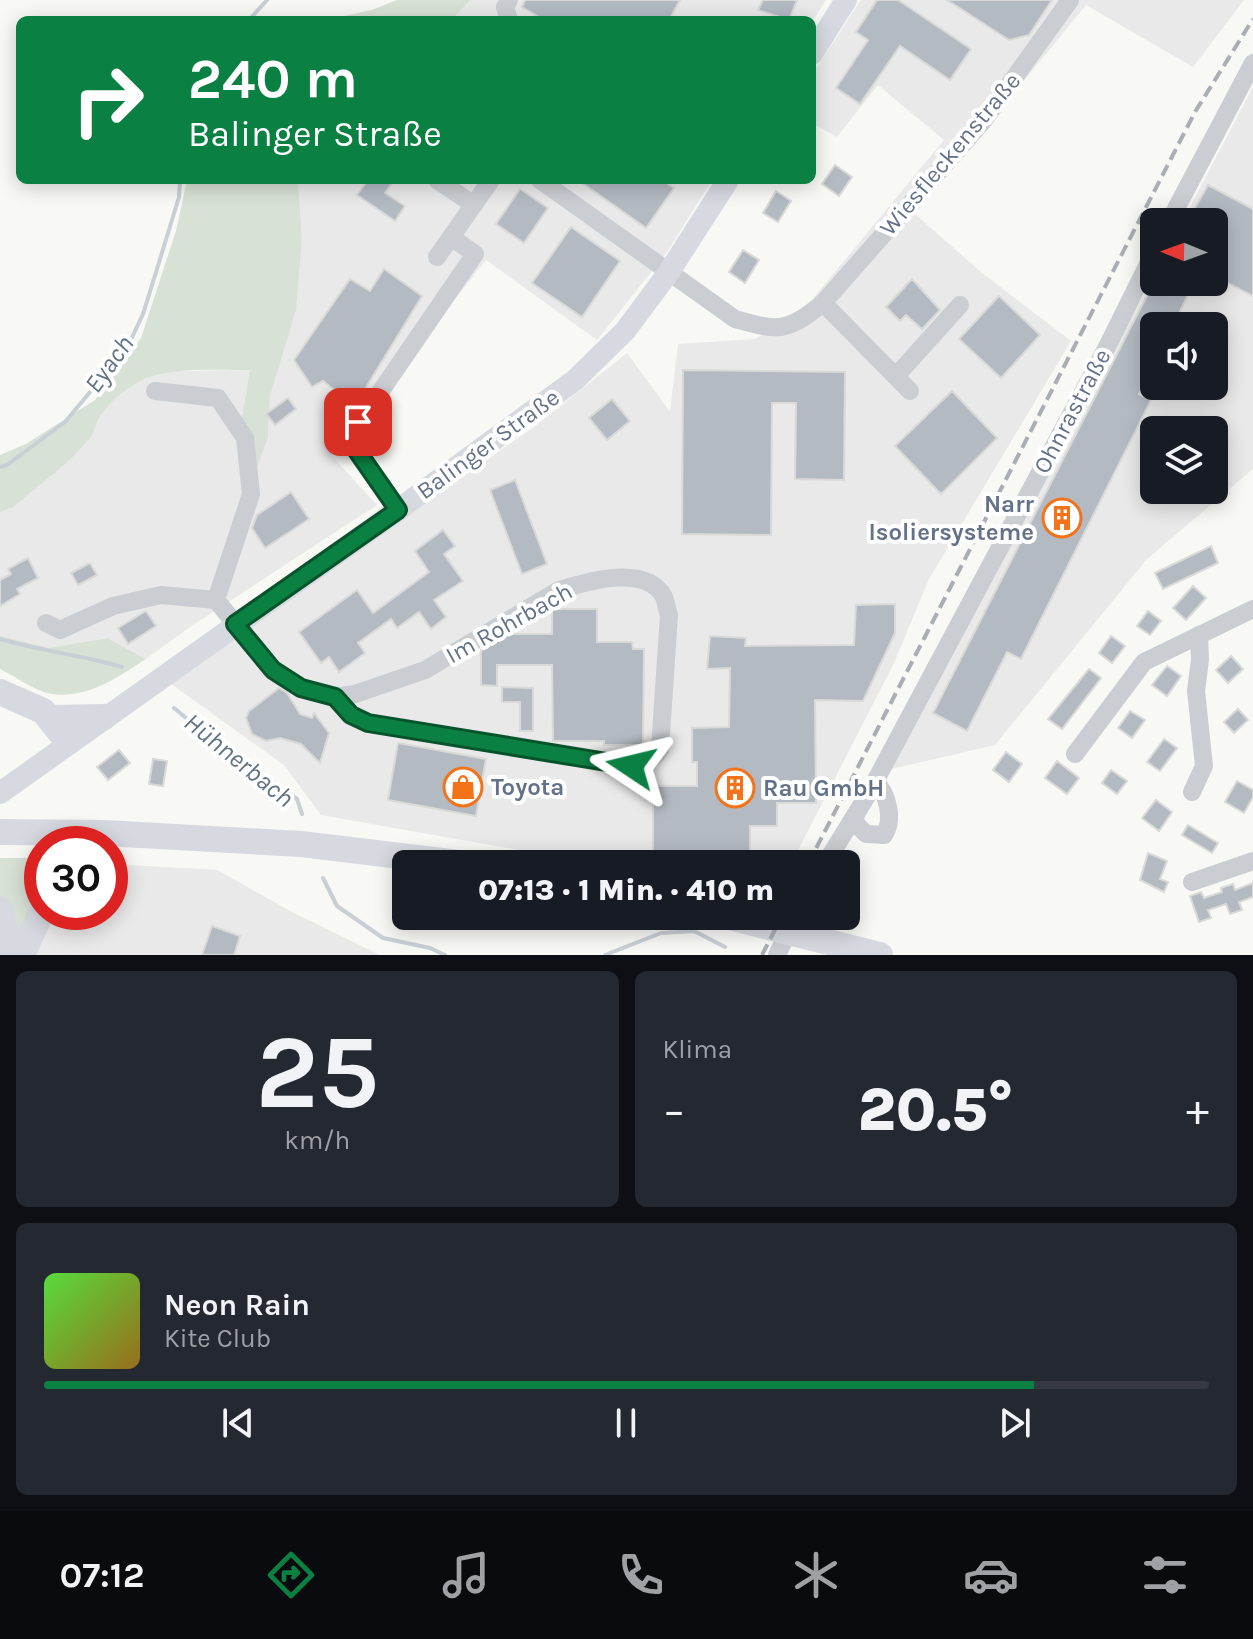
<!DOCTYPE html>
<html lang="de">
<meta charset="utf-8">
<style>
body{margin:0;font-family:Karla,sans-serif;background:#242831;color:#f1f3f6;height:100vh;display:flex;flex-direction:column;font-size:30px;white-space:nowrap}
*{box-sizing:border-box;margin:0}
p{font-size:26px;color:#9ea1a6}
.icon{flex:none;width:44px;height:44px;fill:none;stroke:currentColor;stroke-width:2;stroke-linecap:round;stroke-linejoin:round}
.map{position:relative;height:955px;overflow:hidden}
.details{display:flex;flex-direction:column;gap:16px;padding:16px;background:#0d0f14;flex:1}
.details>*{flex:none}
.guide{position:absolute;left:16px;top:16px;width:800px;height:168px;border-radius:12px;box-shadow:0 4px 20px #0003;background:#0b8043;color:#fff;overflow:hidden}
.needle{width:52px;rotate:271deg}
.fabs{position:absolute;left:1140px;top:208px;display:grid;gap:16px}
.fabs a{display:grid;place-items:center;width:88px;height:88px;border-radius:12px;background:#171b24;box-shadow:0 4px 20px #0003;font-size:40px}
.speed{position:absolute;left:24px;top:826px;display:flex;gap:16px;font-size:40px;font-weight:700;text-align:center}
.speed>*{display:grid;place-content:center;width:104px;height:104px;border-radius:50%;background:#171b24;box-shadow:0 4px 20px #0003;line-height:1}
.speed .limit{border:12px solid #d22;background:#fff;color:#111}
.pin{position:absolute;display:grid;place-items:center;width:68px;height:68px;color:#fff;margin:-34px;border-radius:16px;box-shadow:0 4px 12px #0006}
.me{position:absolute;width:88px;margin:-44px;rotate:280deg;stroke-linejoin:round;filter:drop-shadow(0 0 6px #0008)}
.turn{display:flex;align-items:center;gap:28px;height:168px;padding:0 40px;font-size:36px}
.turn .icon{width:104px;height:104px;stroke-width:2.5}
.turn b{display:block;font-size:56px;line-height:68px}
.big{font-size:60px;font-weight:800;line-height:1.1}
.details .card{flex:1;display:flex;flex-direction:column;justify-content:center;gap:12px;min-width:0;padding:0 28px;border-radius:12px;background:#242831}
.details .dial{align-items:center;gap:0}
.dial b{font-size:104px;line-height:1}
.song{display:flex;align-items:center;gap:24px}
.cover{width:96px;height:96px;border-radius:12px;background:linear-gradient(135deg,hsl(110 70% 55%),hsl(40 70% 35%))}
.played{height:8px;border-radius:4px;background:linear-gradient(90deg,#0b8043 85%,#363941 85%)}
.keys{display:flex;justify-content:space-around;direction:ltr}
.heat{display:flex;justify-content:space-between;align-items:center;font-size:44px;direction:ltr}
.details .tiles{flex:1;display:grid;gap:16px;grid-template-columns:1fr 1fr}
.card:last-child{grid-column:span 2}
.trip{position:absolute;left:392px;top:850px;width:468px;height:80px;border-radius:12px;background:#171b24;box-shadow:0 4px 20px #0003;font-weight:800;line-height:80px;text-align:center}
.tabs{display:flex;height:128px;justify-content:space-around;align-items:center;background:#090b0e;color:#9ea1a6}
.tabs .icon{width:56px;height:56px}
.tabs .selected{color:#0b8043}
.tabs b{font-size:36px;color:#f1f3f6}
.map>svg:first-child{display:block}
</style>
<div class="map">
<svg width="1253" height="955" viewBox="0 0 1253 955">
<rect width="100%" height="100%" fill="#f8f8f5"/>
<g fill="#e8e9e8" fill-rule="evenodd">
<polygon points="470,0 826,0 812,22 812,20 452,20"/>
<polygon points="861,0 1244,0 1193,67 1086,5 915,214 982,273 1071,341 929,579 894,663 791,864 598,864 321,815 284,765 167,681 534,427 627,353 670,412 678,344 755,339 801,313 944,140 878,85 837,137 812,123 812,75"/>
<path d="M 1253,87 L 1253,469 L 1147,559 L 995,745 L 874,773 L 1106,366 L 1154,275 L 1154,282 L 1214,282 L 1214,222 L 1182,222 ZM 1154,326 L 1214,326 L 1214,386 L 1154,386 ZM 1154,430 L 1214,430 L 1214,490 L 1154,490 Z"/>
<polygon points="298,180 712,180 667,252 597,340 486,260 331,455 377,505 190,627 146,659 107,638 49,648 0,639 0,512 12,508 123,389 145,379 172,371 251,370 239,436 268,437 270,396 279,365 302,237"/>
<polygon points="110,864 217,870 292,912 380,955 37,955 38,935 47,912 110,912"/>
</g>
<g fill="#d8e1d5">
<polygon points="397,0 470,0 452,20 325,20 372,10"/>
<path d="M 187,180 L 298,180 L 302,237 L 296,310 L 270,396 L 268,437 L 256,470 L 239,436 L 250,370 C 189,371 141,361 100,416 C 95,423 95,432 90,438 C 68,465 37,486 12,508 L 0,512 L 0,455 L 26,444 L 95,400 L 141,338 L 176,231 Z"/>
<path d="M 0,636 L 49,648 L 107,638 L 146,659 C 118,677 88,699 52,694 C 35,691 16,677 0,669 Z"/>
<polygon points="0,858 42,858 42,899 32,955 0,955"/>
</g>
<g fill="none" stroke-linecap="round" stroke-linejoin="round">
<g stroke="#c8cfd5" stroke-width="4">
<polyline points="249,20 267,0"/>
<polyline points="0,467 7,465 65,422 127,348 143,314 157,269 179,197 180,180"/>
<path d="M 0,639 C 40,651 82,655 122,667"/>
<polyline points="174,708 214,741 297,799 302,814"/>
<polyline points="323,878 337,906 383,938 430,948 445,955"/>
<polyline points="605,955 661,933 694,931 725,947"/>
</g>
</g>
<g fill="#b4bac2" stroke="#d9dad7" stroke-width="2">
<polygon points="525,0 680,0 669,20 544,20 522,7"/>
<polygon points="763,0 797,0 789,20 758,10"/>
<polygon points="877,0 898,0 971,49 950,80 900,46 860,104 836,88 868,40 856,32"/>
<polygon points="947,0 1052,0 1029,35 1009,40"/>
<polygon points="835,165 852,177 839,196 822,184"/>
<polygon points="368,180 394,180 385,193 405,206 395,221 357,195"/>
<polygon points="578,180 662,180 674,188 646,228"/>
<polygon points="1208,185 1253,209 1253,296 1214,276 1214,222 1205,222 1191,215"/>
<polygon points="520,189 548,208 524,243 496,224"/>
<polygon points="776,191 791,201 778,222 763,213"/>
<polygon points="571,227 620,261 582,317 532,283"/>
<polygon points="743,250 759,260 745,283 729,272"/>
<polygon points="384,269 422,296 360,397 354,392 347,400 323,381 312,387 294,360 350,279 370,291"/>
<polygon points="912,279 940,310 922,329 906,315 900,321 886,307"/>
<polygon points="1154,282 1194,282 1173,326 1154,326 1154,364 1139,394 1151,400 1021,659 1007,652 967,731 933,713"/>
<polygon points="999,296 1040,335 1001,378 959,339"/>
<polygon points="683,370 845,372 844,480 795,479 796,403 772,403 771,535 682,534"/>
<polygon points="952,391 997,438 941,494 895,446"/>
<polygon points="288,398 296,409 275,425 266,414"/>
<polygon points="612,399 630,421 607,440 589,418"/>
<polygon points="515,480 547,564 522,574 490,490"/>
<polygon points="291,492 309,519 265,548 252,528 257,515"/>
<polygon points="443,530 455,546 444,554 463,581 434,600 446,617 431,629 419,612 397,628 391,619 358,643 365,653 339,672 329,657 321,663 299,632 357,590 373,613 429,572 415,551"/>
<polygon points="1211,546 1218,563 1163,589 1155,573"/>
<polygon points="28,558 38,578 17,589 20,594 0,606 0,580 11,574 8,569"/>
<polygon points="90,563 97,575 78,585 71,573"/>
<polygon points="1193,586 1206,598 1186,620 1173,608"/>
<polygon points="895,604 895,633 863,701 815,700 816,803 777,803 777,826 750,826 750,864 742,864 741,853 653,853 653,786 697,786 697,762 692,762 692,728 729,727 730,668 707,669 710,636 746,638 745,646 854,645 856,605"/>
<polygon points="552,609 597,609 597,642 632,642 633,649 644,649 643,745 604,745 604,741 553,741 552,665 497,665 497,686 481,685 481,651 508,634 552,634"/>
<polygon points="146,611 156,626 128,644 118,628"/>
<polygon points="1148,611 1161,621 1150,635 1137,626"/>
<polygon points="1111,636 1125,646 1112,663 1099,653"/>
<polygon points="1231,656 1243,669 1228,683 1216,670"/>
<polygon points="1167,666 1181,676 1167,696 1152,685"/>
<polygon points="1089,669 1101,678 1062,729 1048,719"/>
<polygon points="502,687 533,688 533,731 520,731 520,702 502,702"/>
<polygon points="279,688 287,693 300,714 312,718 314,713 329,733 320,763 301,744 280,738 266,741 252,734 246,718 249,711"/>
<polygon points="1238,709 1248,720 1234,733 1224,722"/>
<polygon points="1130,711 1145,720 1132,738 1118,728"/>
<polygon points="1164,739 1177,748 1160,771 1147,762"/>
<polygon points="398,743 486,759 476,816 388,800"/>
<polygon points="119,750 130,763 108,780 97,767"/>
<polygon points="1006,752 1022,764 1009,782 993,770"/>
<polygon points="153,759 167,761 163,786 149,784"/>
<polygon points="1057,761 1079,778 1067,794 1045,778"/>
<polygon points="1111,770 1127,781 1117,794 1102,783"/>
<polygon points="1237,781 1253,790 1253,797 1244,813 1225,802"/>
<polygon points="1156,800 1172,812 1159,831 1142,818"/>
<polygon points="1188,825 1218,843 1212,853 1182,835"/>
<polygon points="1148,853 1167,861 1160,879 1168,882 1164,892 1140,880"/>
<polygon points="1253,883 1253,897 1239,902 1242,910 1230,914 1226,904 1208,910 1211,918 1199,922 1190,896 1201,892 1204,898 1222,892 1221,888 1233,884 1235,890"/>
<polygon points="212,926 240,936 234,955 202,955"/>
</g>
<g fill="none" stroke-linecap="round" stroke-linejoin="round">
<g stroke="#cacdd1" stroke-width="18">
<polyline points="509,20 505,7 509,0"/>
<polyline points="437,180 474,205"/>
<path d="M 540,180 L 735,319 C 779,331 786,333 823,303 L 984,120 L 1070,0"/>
<polyline points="1169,222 1253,63"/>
<polyline points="437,257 491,180"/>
<polyline points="823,303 910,391"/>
<polyline points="896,376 960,305"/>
<polyline points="155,391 218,398 245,438 251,494 216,600"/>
<polyline points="398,510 357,451 352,433 475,254 451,237"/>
<path d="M 46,623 L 60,630 L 113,606 L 161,595 L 216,600 L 273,670 L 301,688 L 335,697 L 355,694 L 425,670 L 559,590 C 586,582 646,563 664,597 C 666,602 667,610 669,615 L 660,749 C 653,761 645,764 631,766 L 368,723 L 351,715 L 335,697"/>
<polyline points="1075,754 1144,662 1253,609"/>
<polyline points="1192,792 1204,766 1196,691 1200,660 1199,635"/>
<path d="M 855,815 L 856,824 L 866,834 L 884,835 C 894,820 888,794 875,781"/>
<polyline points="825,864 870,791 1107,347 1154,252"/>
<polyline points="1192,882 1253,861"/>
<polyline points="777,955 796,916"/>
</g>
<g stroke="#d6dae0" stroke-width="22">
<polyline points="812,54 846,0"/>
<polyline points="0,793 398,510 575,380 625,331 669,272 728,180"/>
</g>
<g stroke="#d6dae0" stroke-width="26">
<polyline points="0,692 43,711 68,742"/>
<polyline points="51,718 104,717"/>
<polyline points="0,832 105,833 301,844 467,864"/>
<polyline points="0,909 6,933 8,955"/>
<polyline points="725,916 880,955"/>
<polyline points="22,955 42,911"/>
</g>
<g stroke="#a9aeb5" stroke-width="4" stroke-dasharray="12 6" stroke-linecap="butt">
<polyline points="808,864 1195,112 1253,19"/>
<polyline points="762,955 782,916"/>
</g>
</g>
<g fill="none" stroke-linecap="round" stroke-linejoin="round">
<g stroke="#07532c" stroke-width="20">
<polyline id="route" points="358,422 352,433 357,451 398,510 235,624 273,670 301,688 335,697 351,715 368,723 631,766"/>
</g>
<use href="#route" stroke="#0b8043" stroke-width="14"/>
</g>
<defs>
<g id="building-ring" transform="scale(2)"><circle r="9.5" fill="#fff" stroke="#f3721a" stroke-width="1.5"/><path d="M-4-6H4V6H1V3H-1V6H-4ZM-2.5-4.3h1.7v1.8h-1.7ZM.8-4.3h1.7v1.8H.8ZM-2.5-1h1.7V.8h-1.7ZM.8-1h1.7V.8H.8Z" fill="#f3721a"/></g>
<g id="shop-ring" transform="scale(2)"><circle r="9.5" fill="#fff" stroke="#f3721a" stroke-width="1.5"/><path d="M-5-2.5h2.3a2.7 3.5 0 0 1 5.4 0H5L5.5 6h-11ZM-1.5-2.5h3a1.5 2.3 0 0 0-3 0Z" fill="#f3721a"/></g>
</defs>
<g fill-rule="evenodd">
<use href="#building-ring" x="1062" y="518"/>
<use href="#shop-ring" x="463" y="787"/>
<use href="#building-ring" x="735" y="788"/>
</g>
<g text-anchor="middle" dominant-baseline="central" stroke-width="8" stroke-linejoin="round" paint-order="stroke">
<g font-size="24" fill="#647289" stroke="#fff">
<text transform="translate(950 154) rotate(-50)">Wiesfleckenstraße</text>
<text transform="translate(1072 411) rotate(-62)">Ohnrastraße</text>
<text transform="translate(488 444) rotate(-36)">Balinger Straße</text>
<text transform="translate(509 623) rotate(-29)">Im Rohrbach</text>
</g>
<g font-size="24" font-weight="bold" fill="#647289" stroke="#fff" text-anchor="start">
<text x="1034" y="504" text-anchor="end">Narr<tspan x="1034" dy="28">Isoliersysteme</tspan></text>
<text x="491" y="787">Toyota</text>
<text x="763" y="788">Rau GmbH</text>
</g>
<g font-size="26" font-style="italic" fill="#607484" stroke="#fff">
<text transform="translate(109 364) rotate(-54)">Eyach</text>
<text transform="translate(239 760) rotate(39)">Hühnerbach</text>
</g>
</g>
</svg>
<div class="fabs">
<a><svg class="needle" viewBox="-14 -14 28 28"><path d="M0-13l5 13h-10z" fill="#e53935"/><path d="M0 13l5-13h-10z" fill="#9ea1a6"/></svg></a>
<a><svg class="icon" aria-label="sound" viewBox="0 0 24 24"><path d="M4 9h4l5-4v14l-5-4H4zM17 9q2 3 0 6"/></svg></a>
<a><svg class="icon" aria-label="layers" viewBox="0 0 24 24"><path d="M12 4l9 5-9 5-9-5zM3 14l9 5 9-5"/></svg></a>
</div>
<div class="speed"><div class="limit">30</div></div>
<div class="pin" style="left:358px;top:422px;background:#d93025"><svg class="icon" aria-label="arrive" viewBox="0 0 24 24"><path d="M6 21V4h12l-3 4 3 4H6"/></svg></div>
<svg class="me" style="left:631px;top:766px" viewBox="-20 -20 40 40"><path d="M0-17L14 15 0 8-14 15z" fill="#0b8043" stroke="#fff" stroke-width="4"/></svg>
<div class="trip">07:13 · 1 Min. · 410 m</div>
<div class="guide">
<div class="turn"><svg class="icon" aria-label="right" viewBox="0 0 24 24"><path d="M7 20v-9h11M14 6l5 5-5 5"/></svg><div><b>240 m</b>Balinger Straße</div></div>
</div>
</div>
<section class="details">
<div class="tiles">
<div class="card dial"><b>25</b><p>km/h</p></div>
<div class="card"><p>Klima</p>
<div class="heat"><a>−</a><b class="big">20.5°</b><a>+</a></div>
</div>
<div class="card">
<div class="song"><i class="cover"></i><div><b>Neon Rain</b><p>Kite Club</p></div></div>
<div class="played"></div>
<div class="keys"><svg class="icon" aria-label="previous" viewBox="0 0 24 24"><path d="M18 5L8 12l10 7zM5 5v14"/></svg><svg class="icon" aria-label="pause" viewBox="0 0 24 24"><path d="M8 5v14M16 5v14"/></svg><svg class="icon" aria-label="next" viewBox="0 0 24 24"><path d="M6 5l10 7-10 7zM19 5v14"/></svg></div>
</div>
</div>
</section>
<nav class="tabs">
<b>07:12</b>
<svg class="icon selected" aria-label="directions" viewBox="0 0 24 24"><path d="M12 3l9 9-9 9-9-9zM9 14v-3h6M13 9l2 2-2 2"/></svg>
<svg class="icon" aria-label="music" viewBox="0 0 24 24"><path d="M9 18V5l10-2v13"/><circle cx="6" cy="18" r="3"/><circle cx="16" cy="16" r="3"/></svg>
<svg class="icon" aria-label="phone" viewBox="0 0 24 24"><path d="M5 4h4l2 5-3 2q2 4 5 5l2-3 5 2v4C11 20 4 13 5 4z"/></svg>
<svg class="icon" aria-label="climate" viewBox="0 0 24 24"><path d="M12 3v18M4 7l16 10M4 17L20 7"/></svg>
<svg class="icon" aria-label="car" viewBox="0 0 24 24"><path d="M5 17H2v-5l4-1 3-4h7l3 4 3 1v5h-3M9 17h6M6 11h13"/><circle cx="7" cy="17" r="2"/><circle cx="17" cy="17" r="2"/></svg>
<svg class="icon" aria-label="filters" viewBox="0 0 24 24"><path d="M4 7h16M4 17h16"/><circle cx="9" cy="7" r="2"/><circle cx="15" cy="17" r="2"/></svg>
</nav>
